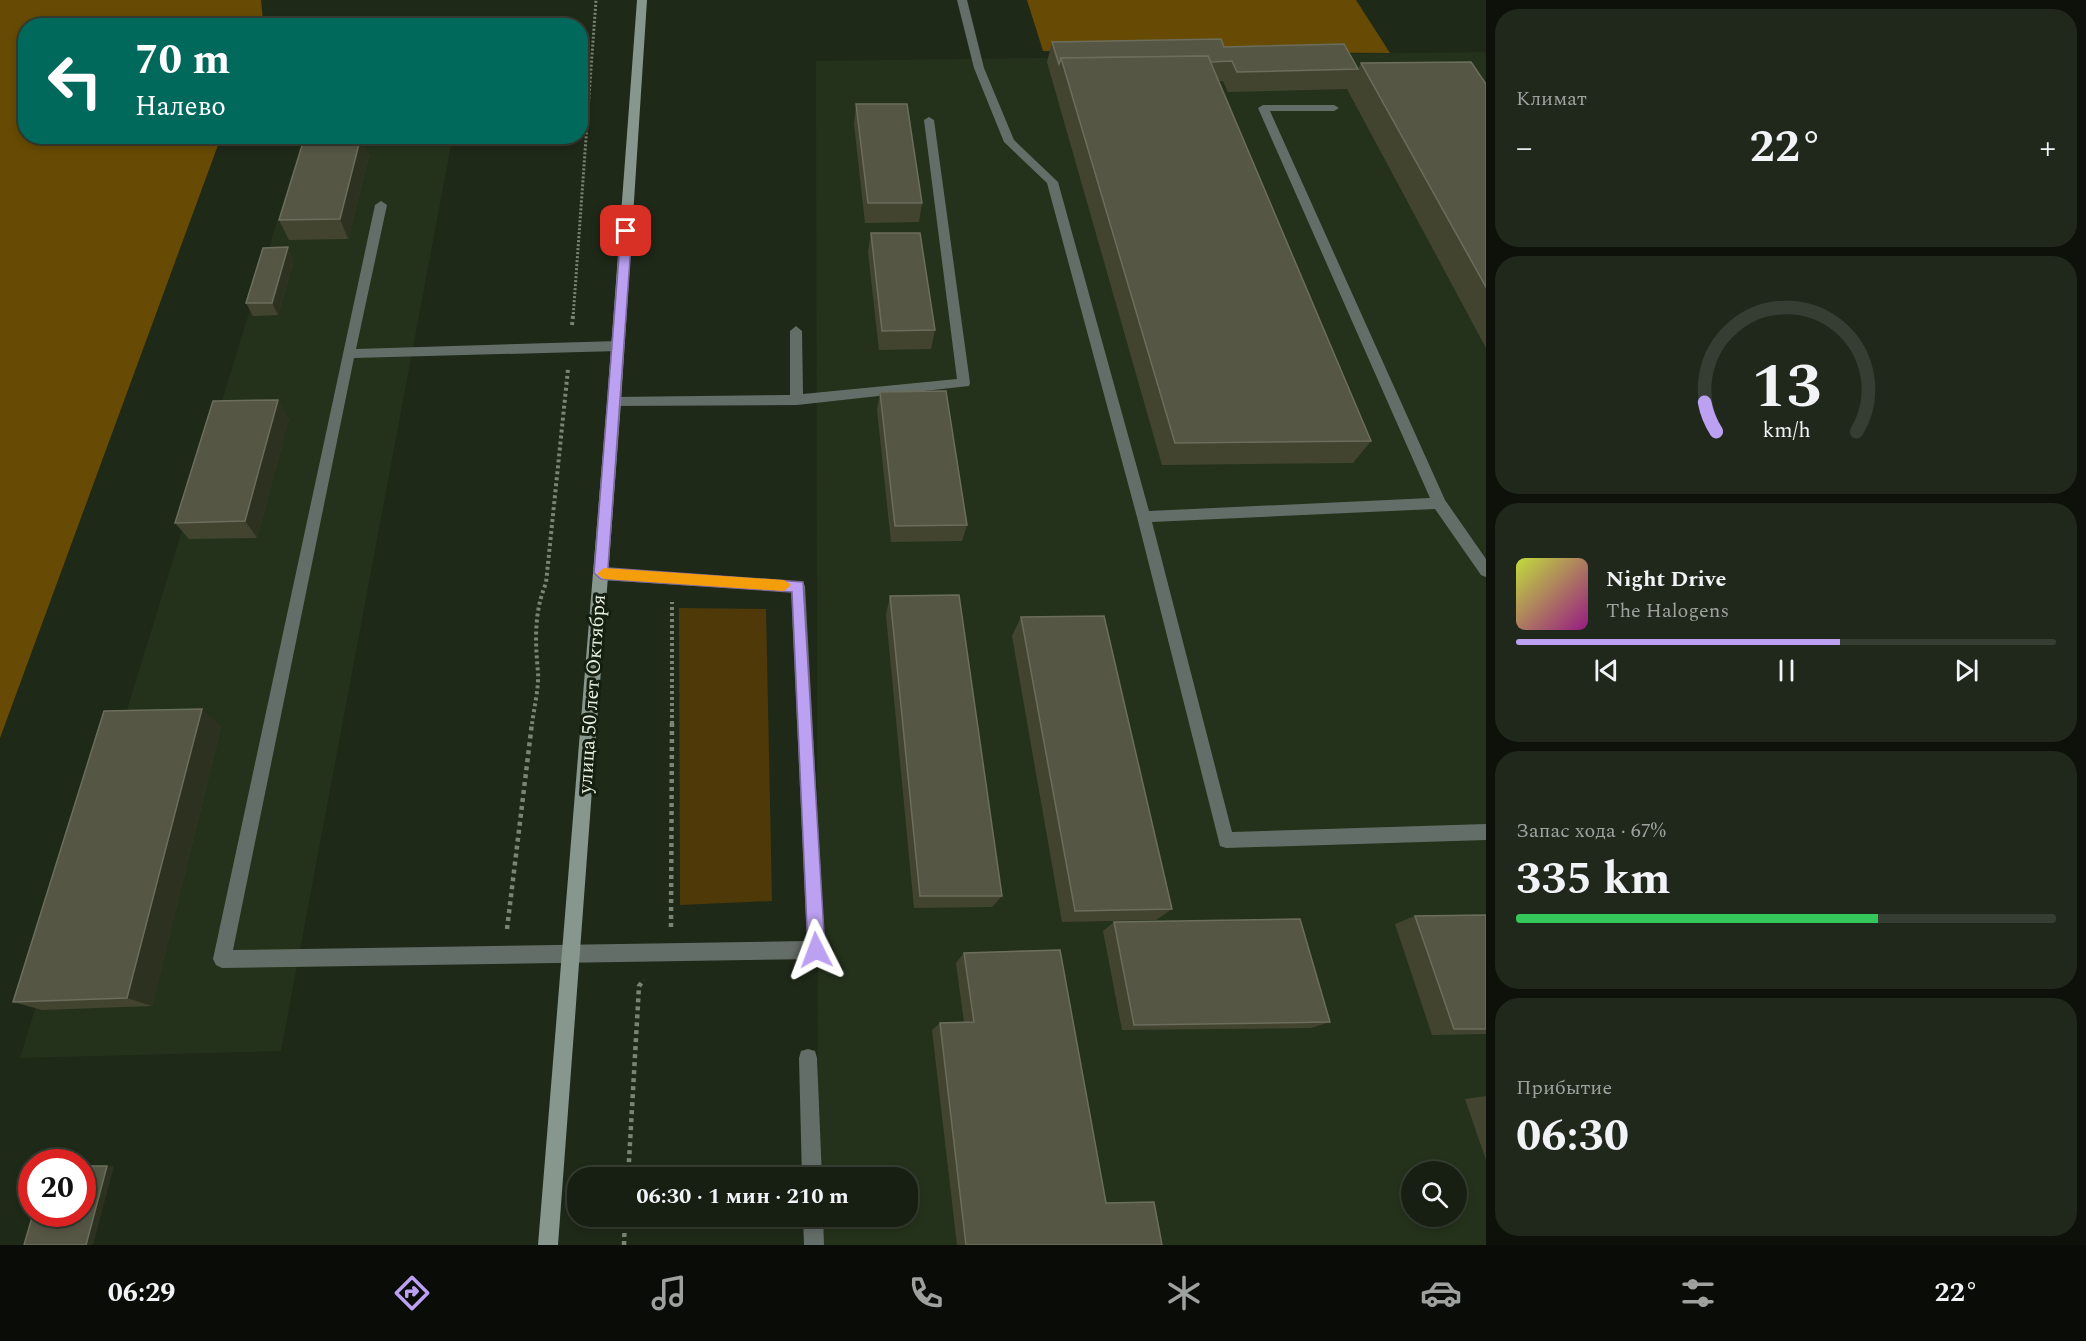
<!DOCTYPE html>
<html lang="ru">
<meta charset="utf-8">
<style>
body{margin:0;font-family:Spectral,serif;background:#20271b;color:#f1f3f6;height:100vh;display:flex;flex-direction:column;font-size:22px;white-space:nowrap}
*{box-sizing:border-box;margin:0}
p{font-size:20px;color:#9ea29f}
.icon{flex:none;width:33px;height:33px;fill:none;stroke:currentColor;stroke-width:2;stroke-linecap:round;stroke-linejoin:round}
.map{position:relative;flex:1;overflow:hidden}
.drawer{display:flex;flex-direction:column;gap:9px;padding:9px;background:#0d110a;width:600px}
.drawer>*{flex:none}
.hud{position:absolute;left:18px;top:18px;width:570px;height:126px;border-radius:24px;box-shadow:0 3px 9px #0003,0 0 0 2px #363d32;background:#00695c;color:#fff;overflow:hidden}
.fabs{position:absolute;left:1401px;top:1161px;display:grid;gap:12px}
.fabs a{display:grid;place-items:center;width:66px;height:66px;border-radius:50%;background:#171f12;box-shadow:0 3px 9px #0003,0 0 0 2px #363d32;font-size:30px}
.speed{position:absolute;left:18px;top:1149px;display:flex;gap:12px;font-size:30px;font-weight:700;text-align:center}
.speed>*{display:grid;place-content:center;width:78px;height:78px;border-radius:50%;background:#171f12;box-shadow:0 3px 9px #0003,0 0 0 2px #363d32;line-height:1}
.speed .limit{border:9px solid #d22;background:#fff;color:#111}
.pin{position:absolute;display:grid;place-items:center;width:51px;height:51px;color:#fff;margin:-26px;border-radius:12px;box-shadow:0 3px 9px #0006}
.me{position:absolute;width:66px;margin:-33px;rotate:357deg;stroke-linejoin:round;filter:drop-shadow(0 0 4px #0008)}
.turn{display:flex;align-items:center;gap:21px;height:126px;padding:0 18px;font-size:27px}
.turn .icon{width:78px;height:78px;stroke-width:2.5}
.turn b{display:block;font-size:42px;line-height:51px}
.big{font-size:45px;font-weight:700;line-height:1.1}
.drawer .card{flex:1;display:flex;flex-direction:column;justify-content:center;gap:9px;min-width:0;padding:0 21px;border-radius:24px;background:#20271b}
.drawer .dial{align-items:center;gap:0}
.dial svg{height:156px;overflow:visible;fill:none;stroke:#363d32;stroke-width:7;stroke-linecap:round;text-anchor:middle}
.dial text{fill:#f1f3f6;stroke:none}
.song{display:flex;align-items:center;gap:18px}
.cover{width:72px;height:72px;border-radius:9px;background:linear-gradient(135deg,hsl(70 70% 55%),hsl(310 70% 35%))}
.played{height:6px;border-radius:3px;background:linear-gradient(90deg,#bca0f2 60%,#363d32 60%)}
.keys{display:flex;justify-content:space-around;direction:ltr}
.heat{display:flex;justify-content:space-between;align-items:center;font-size:33px;direction:ltr}
.charge{height:9px;border-radius:4px;background:linear-gradient(90deg,#34c759 67%,#363d32 0)}
.trip{position:absolute;left:567px;top:1167px;width:351px;height:60px;border-radius:24px;background:#171f12;box-shadow:0 3px 9px #0003,0 0 0 2px #363d32;font-weight:700;line-height:60px;text-align:center}
.menu{display:flex;height:96px;justify-content:space-around;align-items:center;background:#090c07;color:#9ea29f}
.menu .icon{width:42px;height:42px}
.menu .active{color:#bca0f2}
.menu b{font-size:27px;color:#f1f3f6}
main{display:flex;flex:1;min-height:0}
.map>svg:first-child{display:block}
</style>
<main>
<div class="map">
<svg width="1486" height="1245" viewBox="0 0 1486 1245">
<rect width="100%" height="100%" fill="#1f2918"/>
<g fill="#24321b" fill-rule="evenodd">
<path d="M 1486,52 L 1486,1245 L 818,1245 L 818,1217 L 908,1216 L 908,1178 L 818,1177 L 816,61 ZM 1412,1172 L 1456,1172 L 1456,1216 L 1412,1216 Z"/>
<polygon points="451,145 281,1051 20,1058 300,147"/>
</g>
<polygon fill="#4f3909" points="679,608 766,609 772,901 680,905"/>
<g fill="#674a03">
<polygon points="0,0 261,0 263,21 261,26 26,26 26,136 221,137 0,738"/>
<polygon points="1027,0 1356,0 1390,53 1043,51"/>
</g>
<g fill="none" stroke-linecap="round" stroke-linejoin="round">
<polyline stroke="#7b8576" stroke-width="3" stroke-dasharray="2 2" stroke-linecap="butt" points="573,318 596,0"/>
<g stroke="#7b8576" stroke-width="4" stroke-dasharray="3 3" stroke-linecap="butt">
<polyline points="572,325 573,316"/>
<path d="M 532,724 C 534,708 539,688 538,672 C 535,641 534,612 546,583 L 568,369"/>
<polyline points="672,724 672,602"/>
</g>
<g stroke="#7b8576" stroke-width="4.5" stroke-dasharray="4 4" stroke-linecap="butt">
<polyline points="671,927 672,723"/>
<polyline points="507,929 532,723"/>
<polyline points="628,1178 639,986 644,980"/>
<polyline points="624,1245 625,1216"/>
</g>
<g fill="#646e68" fill-rule="evenodd">
<polygon points="957,0 967,0 984,68 1014,140 1058,182 1149,511 1430,498 1258,108 1263,105 1334,105 1339,108 1334,111 1270,111 1445,500 1486,559 1486,577 1481,575 1435,509 1152,522 1232,832 1486,824 1486,840 1226,848 1220,846 1137,517 1047,183 1004,142 974,68"/>
<polygon points="929,117 934,120 970,383 969,386 797,405 609,406 607,402 614,397 790,395 790,331 796,326 802,331 803,394 957,379 924,120"/>
<polygon points="381,201 387,205 356,349 618,341 624,346 618,351 354,358 233,950 807,941 791,592 601,580 596,578 594,574 596,570 601,568 803,582 805,586 825,950 822,956 816,959 222,968 216,965 213,959 375,205"/>
<polygon points="808,1049 815,1051 817,1058 822,1178 802,1178 799,1058 801,1051"/>
<polygon points="803,1216 823,1216 824,1245 804,1245"/>
</g>
<polygon fill="#87978e" fill-rule="evenodd" points="637,0 647,0 621,402 558,1245 538,1245 607,402"/>
</g>
<g fill="#434430">
<polygon points="1052,42 1224,47 1358,69 1361,63 1486,84 1486,348 1347,89 1228,92 1223,81 1219,81 1371,441 1353,463 1162,465 1047,62"/>
<polygon points="856,104 922,203 919,222 865,223 854,124"/>
<polygon points="369,155 348,239 289,240 279,220"/>
<polygon points="871,233 935,330 931,349 879,350 868,252"/>
<polygon points="294,260 278,315 253,316 246,303"/>
<polygon points="880,392 967,525 962,541 891,542 877,410"/>
<polygon points="289,418 257,538 189,539 175,523"/>
<polygon points="890,596 1002,896 992,907 914,908 886,615"/>
<polygon points="1021,617 1172,909 1156,920 1062,922 1012,636"/>
<polygon points="221,726 152,1006 42,1010 13,1002"/>
<polygon points="1486,915 1486,1034 1432,1035 1395,924 1415,916"/>
<polygon points="1114,922 1330,1022 1311,1028 1122,1030 1103,931"/>
<polygon points="964,953 1106,1203 1162,1245 957,1245 932,1030 940,1023 964,1022 956,963"/>
<polygon points="1486,1096 1486,1160 1465,1099"/>
</g>
<g fill="#2d311f">
<polygon points="361,136 369,155 348,239 340,219"/>
<polygon points="288,247 294,260 278,315 272,303"/>
<polygon points="278,400 289,418 257,538 245,521"/>
<polygon points="202,709 221,726 152,1006 127,998"/>
<polygon points="107,1166 114,1166 93,1245 86,1245"/>
</g>
<g fill="#555644" stroke="#6c6e5d" stroke-width="1.5">
<polygon points="1221,39 1224,47 1344,44 1358,69 1237,72 1232,61 1211,62 1208,56 1061,58 1059,64 1052,42"/>
<polygon points="1208,56 1371,441 1175,443 1061,58"/>
<polygon points="1471,62 1486,84 1486,287 1361,63"/>
<polygon points="856,104 907,104 922,203 868,203"/>
<polygon points="305,136 361,136 340,219 279,220"/>
<polygon points="871,233 920,233 935,330 882,331"/>
<polygon points="288,247 272,303 246,303 263,248"/>
<polygon points="946,391 967,525 895,526 880,392"/>
<polygon points="278,400 245,521 175,523 213,401"/>
<polygon points="959,595 1002,896 920,896 890,596"/>
<polygon points="1104,616 1172,909 1075,911 1021,617"/>
<polygon points="202,709 127,998 13,1002 104,711"/>
<polygon points="1486,915 1486,1029 1454,1029 1415,916"/>
<polygon points="1300,919 1330,1022 1134,1025 1114,922"/>
<polygon points="1060,950 1106,1203 1154,1202 1162,1245 966,1245 940,1023 974,1022 964,953"/>
<polygon points="82,1166 107,1166 86,1245 24,1245 33,1214 82,1214"/>
</g>
<polygon fill="#bca0f2" stroke="#7a689d" stroke-width="1.5" points="626,227 632,231 608,568 803,582 825,950 822,955 816,958 811,955 808,950 792,592 601,579 594,573 621,231"/>
<polygon fill="#f59e0b" points="604,568 784,580 791,585 784,591 604,579 597,574"/>
<g text-anchor="middle" dominant-baseline="central" stroke-width="6" stroke-linejoin="round" paint-order="stroke">
<g font-size="20" fill="#e7efe3" stroke="#151f0f">
<text transform="translate(592 694) rotate(-86)">улица 50 лет Октября</text>
</g>
</g>
</svg>
<div class="fabs">
<a><svg class="icon" aria-label="search" viewBox="0 0 24 24"><circle cx="10" cy="10" r="6"/><path d="M15 15l6 6"/></svg></a>
</div>
<div class="speed"><div class="limit">20</div></div>
<div class="pin" style="left:626px;top:231px;background:#d93025"><svg class="icon" aria-label="arrive" viewBox="0 0 24 24"><path d="M6 21V4h12l-3 4 3 4H6"/></svg></div>
<svg class="me" style="left:816px;top:950px" viewBox="-20 -20 40 40"><path d="M0-17L14 15 0 8-14 15z" fill="#bca0f2" stroke="#fff" stroke-width="4"/></svg>
<div class="trip">06:30 · 1 мин · 210 m</div>
<div class="hud">
<div class="turn"><svg class="icon" aria-label="left" viewBox="0 0 24 24"><path d="M17 20v-9H6M10 6l-5 5 5 5"/></svg><div><b>70 m</b>Налево</div></div>
</div>
</div>
<section class="drawer">
<div class="card"><p>Климат</p>
<div class="heat"><a>−</a><b class="big">22°</b><a>+</a></div>
</div>
<div class="card dial"><svg viewBox="0 0 100 80">
<path d="M14 69A42 42 0 1 1 86 69"/>
<path d="M14 69A42 42 0 0 1 8 54" stroke="#bca0f2"/>
<text x="50" y="56" font-size="32" font-weight="700">13</text>
<text x="50" y="72" font-size="11">km/h</text>
</svg></div>
<div class="card">
<div class="song"><i class="cover"></i><div><b>Night Drive</b><p>The Halogens</p></div></div>
<div class="played"></div>
<div class="keys"><svg class="icon" aria-label="previous" viewBox="0 0 24 24"><path d="M18 5L8 12l10 7zM5 5v14"/></svg><svg class="icon" aria-label="pause" viewBox="0 0 24 24"><path d="M8 5v14M16 5v14"/></svg><svg class="icon" aria-label="next" viewBox="0 0 24 24"><path d="M6 5l10 7-10 7zM19 5v14"/></svg></div>
</div>
<div class="card"><p>Запас хода · 67%</p><b class="big">335 km</b><div class="charge"></div></div>
<div class="card"><p>Прибытие</p><b class="big">06:30</b></div>
</section>
</main>
<nav class="menu">
<b>06:29</b>
<svg class="icon active" aria-label="directions" viewBox="0 0 24 24"><path d="M12 3l9 9-9 9-9-9zM9 14v-3h6M13 9l2 2-2 2"/></svg>
<svg class="icon" aria-label="music" viewBox="0 0 24 24"><path d="M9 18V5l10-2v13"/><circle cx="6" cy="18" r="3"/><circle cx="16" cy="16" r="3"/></svg>
<svg class="icon" aria-label="phone" viewBox="0 0 24 24"><path d="M5 4h4l2 5-3 2q2 4 5 5l2-3 5 2v4C11 20 4 13 5 4z"/></svg>
<svg class="icon" aria-label="climate" viewBox="0 0 24 24"><path d="M12 3v18M4 7l16 10M4 17L20 7"/></svg>
<svg class="icon" aria-label="car" viewBox="0 0 24 24"><path d="M5 17H2v-5l4-1 3-4h7l3 4 3 1v5h-3M9 17h6M6 11h13"/><circle cx="7" cy="17" r="2"/><circle cx="17" cy="17" r="2"/></svg>
<svg class="icon" aria-label="filters" viewBox="0 0 24 24"><path d="M4 7h16M4 17h16"/><circle cx="9" cy="7" r="2"/><circle cx="15" cy="17" r="2"/></svg>
<b>22°</b>
</nav>
